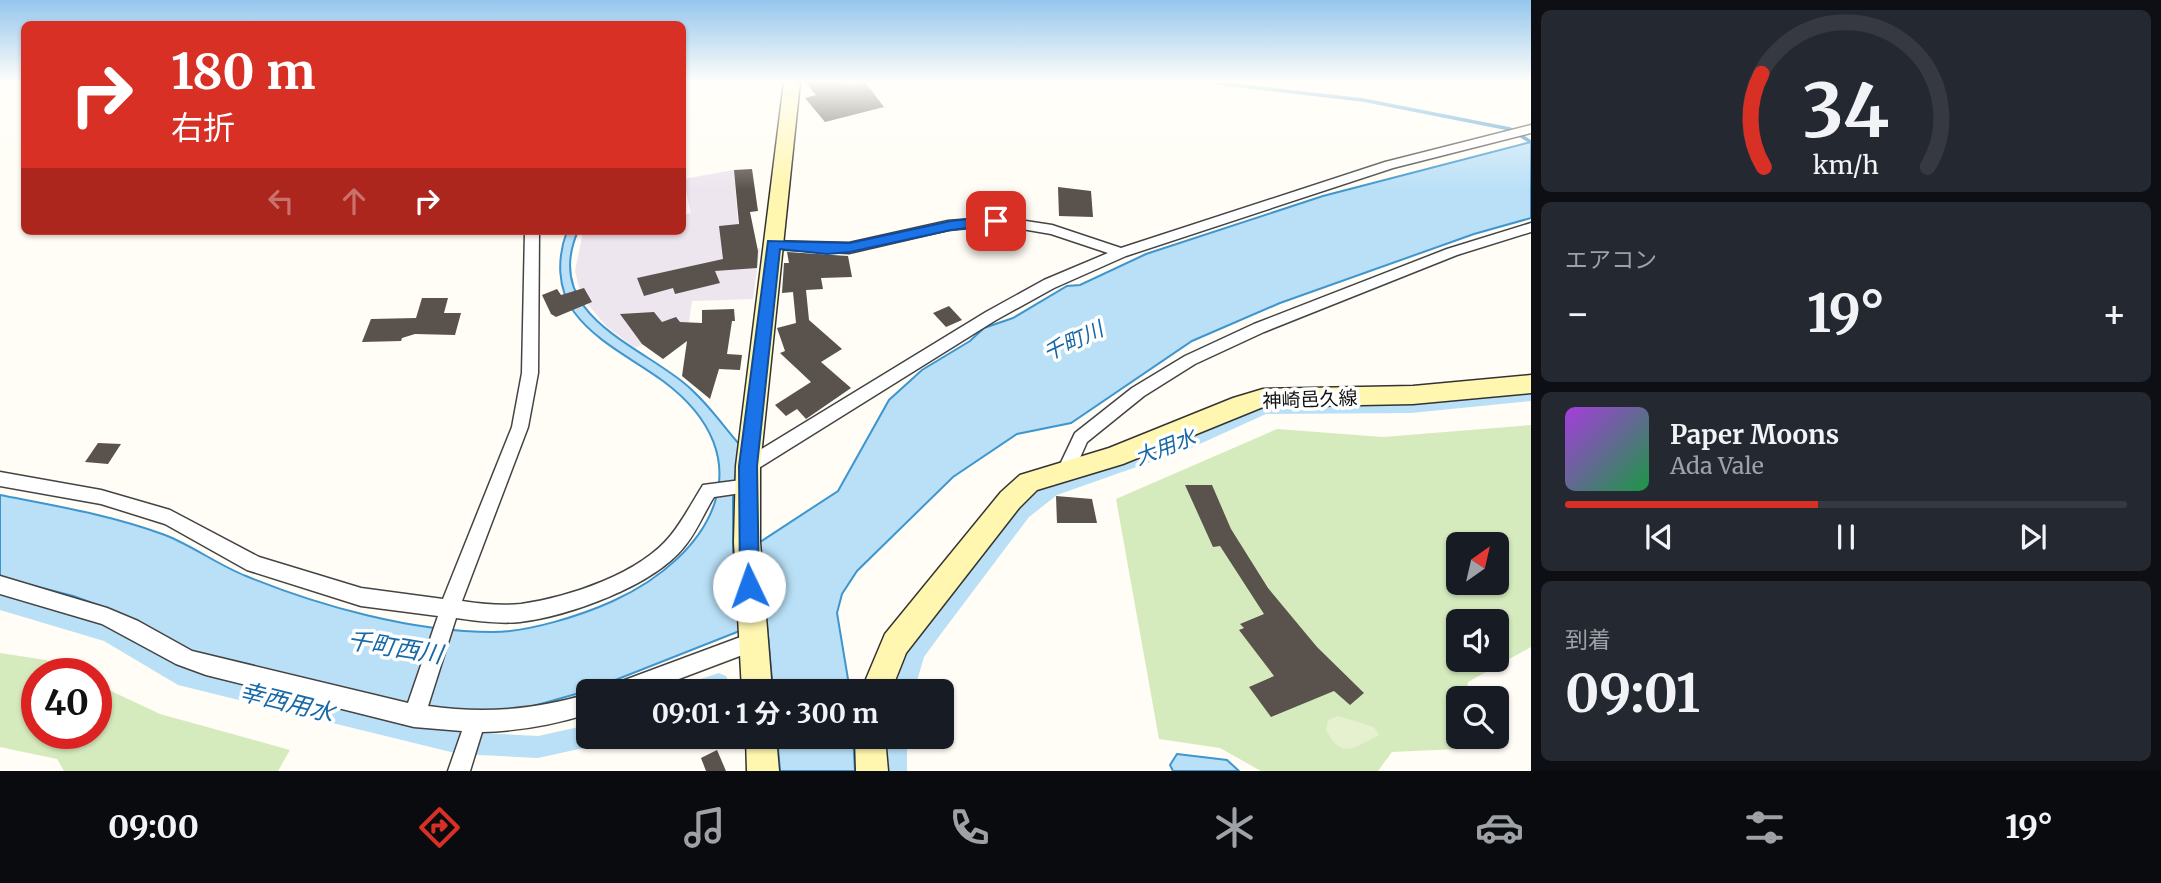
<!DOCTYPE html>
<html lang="ja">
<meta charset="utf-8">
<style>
body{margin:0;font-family:Merriweather,"Noto Sans JP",serif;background:#242831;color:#f1f3f6;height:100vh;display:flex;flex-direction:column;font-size:26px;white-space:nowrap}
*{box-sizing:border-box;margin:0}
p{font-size:23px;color:#9ea1a6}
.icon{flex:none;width:38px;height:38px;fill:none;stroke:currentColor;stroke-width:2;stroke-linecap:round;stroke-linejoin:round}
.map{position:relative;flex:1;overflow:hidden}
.side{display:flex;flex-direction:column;gap:10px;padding:10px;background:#0d0f14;width:630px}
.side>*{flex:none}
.banner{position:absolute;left:21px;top:21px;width:665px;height:214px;border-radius:10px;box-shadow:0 2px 5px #0004;background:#d93025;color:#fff;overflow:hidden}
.needle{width:46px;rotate:34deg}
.controls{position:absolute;left:1446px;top:532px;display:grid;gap:14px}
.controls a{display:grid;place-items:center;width:63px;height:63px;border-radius:10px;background:#171b24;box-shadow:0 2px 5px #0004;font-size:35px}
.speed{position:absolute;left:21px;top:658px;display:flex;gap:14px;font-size:35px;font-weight:700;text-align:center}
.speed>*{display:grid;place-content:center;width:91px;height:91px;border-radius:50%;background:#171b24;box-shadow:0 2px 5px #0004;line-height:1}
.speed .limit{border:10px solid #d22;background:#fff;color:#111}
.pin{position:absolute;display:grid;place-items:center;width:60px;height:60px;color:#fff;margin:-30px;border-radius:14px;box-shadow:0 4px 10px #0006}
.me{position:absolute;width:77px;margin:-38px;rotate:357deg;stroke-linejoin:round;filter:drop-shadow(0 0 5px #0008)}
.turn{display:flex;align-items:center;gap:24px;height:147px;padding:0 35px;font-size:32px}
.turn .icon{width:91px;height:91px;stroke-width:2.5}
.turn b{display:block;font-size:49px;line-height:60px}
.lanes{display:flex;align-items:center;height:66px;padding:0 35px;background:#0003;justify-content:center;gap:35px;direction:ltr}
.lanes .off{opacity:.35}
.big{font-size:52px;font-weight:700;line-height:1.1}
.side .tile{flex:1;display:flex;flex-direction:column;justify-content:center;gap:10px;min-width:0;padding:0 24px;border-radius:10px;background:#242831}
.side .dial{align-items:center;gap:0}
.dial svg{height:182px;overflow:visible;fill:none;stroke:#363941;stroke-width:7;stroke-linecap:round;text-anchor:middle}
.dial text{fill:#f1f3f6;stroke:none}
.song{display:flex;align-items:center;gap:21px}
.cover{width:84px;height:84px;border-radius:10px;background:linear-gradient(135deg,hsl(280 70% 55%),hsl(140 70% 35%))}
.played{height:7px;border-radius:4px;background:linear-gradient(90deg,#d93025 45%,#363941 45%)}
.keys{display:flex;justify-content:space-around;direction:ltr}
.heat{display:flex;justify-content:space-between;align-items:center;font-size:38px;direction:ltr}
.trip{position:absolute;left:576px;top:679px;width:378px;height:70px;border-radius:10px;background:#171b24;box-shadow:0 2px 5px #0004;font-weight:700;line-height:70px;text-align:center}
.tabs{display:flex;height:112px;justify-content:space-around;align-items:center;background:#090b0e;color:#9ea1a6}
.tabs .icon{width:49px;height:49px}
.tabs .selected{color:#d93025}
.tabs b{font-size:32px;color:#f1f3f6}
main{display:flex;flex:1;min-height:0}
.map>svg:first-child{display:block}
</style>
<main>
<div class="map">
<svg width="1531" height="771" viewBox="0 0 1531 771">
<rect width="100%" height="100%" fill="#fffdf5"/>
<polygon fill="#eee6ef" points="734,170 740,251 760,248 753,299 692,301 689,322 635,348 606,326 581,296 575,271 583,232 682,231 683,215 691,213 683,179"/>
<g fill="#d5ebbd" fill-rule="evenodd">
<path d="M 1531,425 L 1531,647 L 1468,682 L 1466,698 L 1458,698 L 1458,749 L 1392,752 L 1378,771 L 1261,771 L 1220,748 L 1159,739 L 1116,499 L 1277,429 L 1383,437 ZM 1458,544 L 1496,544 L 1496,583 L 1458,583 ZM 1458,621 L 1496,621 L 1496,660 L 1458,660 Z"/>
<polygon points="0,653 46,660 74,674 37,674 37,733 96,733 96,684 160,714 290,750 278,771 64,771 57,759 0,747"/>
</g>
<path fill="#e6f2cf" d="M 1338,716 L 1374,727 L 1379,735 C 1355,747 1342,761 1326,730 L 1328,720 Z"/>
<g fill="#b9e0f7" stroke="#3f96cf" stroke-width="2">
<path d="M 1531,142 L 1531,218 L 1474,234 L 1280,303 L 1192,341 L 1071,423 L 1017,434 L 953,477 L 857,571 L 842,594 L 837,613 L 850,691 L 773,691 L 767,624 L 737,632 L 590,690 L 523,709 L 480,714 L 437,711 L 190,651 L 112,610 L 73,596 L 0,577 L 0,495 C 56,506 111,515 165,535 C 193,546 218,565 246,576 C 319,606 413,632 493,632 C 528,632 580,616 613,601 C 712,556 768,459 663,381 C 633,359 596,342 574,312 C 557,288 557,258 567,231 L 578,231 C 542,313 635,343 684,383 C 705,400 721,423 739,444 L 733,495 L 733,552 L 760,542 L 838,491 L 889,400 L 922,370 L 970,341 L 984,328 L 1013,318 L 1067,286 L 1080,285 L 1146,254 L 1323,196 Z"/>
<polygon points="777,737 853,737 855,771 780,771"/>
<polygon points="1177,754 1227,760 1239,771 1173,771 1170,765"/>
</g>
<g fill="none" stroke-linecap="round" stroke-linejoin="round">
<polyline stroke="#3f96cf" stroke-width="3.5" points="1208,82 1363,100 1510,129 1531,142"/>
<g fill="#b9e0f7" fill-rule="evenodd">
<polygon points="1531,389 1531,401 1411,413 1266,414 1193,447 1057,495 1029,517 940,635 924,657 914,691 894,691 909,645 926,621 1017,507 1045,485 1181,437 1265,402 1411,401"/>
<polygon points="0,592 116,626 182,666 459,732 538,736 588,725 588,737 598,737 595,743 588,747 538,758 459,754 178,685 104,641 0,610"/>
<polygon points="719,673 726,676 729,683 726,690 682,691 685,684"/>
<polygon points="887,737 907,737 907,771 885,771"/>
</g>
</g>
<g fill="#5a524d">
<polygon points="805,82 845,82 848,85 865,82 884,107 825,122 805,98 816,95"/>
<polygon points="752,169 758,211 750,212 758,251 757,268 715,271 720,283 675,294 673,288 644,296 637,278 723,259 719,226 739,224 734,170"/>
<polygon points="1058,187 1091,191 1093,217 1059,216"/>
<polygon points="787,252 848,256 852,277 821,278 823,289 806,290 809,320 842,349 821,362 851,388 806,419 797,409 786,416 775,405 811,382 780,353 785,351 777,328 796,323 793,292 782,293 784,263 789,263"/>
<polygon points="584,288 592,302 556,317 551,314 542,295 557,289 561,295"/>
<polygon points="422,298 448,298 444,313 461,313 455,335 415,334 402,338 401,341 362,342 371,319 416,318"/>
<polygon points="949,306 962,320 946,327 933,313"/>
<polygon points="734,309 735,321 732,321 727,354 742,355 740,370 719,369 710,399 682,376 687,341 663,359 642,344 620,314 654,312 662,322 676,317 680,322 702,323 702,310"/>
<polygon points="98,443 121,444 108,464 85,462"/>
<polygon points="1185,485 1212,485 1231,529 1268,588 1317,647 1364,693 1350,705 1334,691 1271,717 1249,687 1274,676 1239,630 1244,628 1240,624 1264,614 1220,546 1213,547"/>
<polygon points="1056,496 1092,499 1097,523 1057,523"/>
<polygon points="717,750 726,771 706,771 701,758"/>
</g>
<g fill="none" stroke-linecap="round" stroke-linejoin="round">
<g stroke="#444" stroke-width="3">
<g id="street">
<polygon points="1531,125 1531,133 1393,168 1126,256 1054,288 996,320 754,471 748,473 742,471 740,466 742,461 986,312 1044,280 1108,253 1051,234 999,225 948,230 849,253 773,249 768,247 766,244 768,241 849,243 948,221 999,217 1052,225 1121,248 1385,162"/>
<polygon points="1531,223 1531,232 1457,255 1264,332 1195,364 1144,396 1087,442 1071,478 1065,480 1059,478 1056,473 1075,433 1132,388 1185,356 1254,324 1447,249"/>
<path d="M 525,231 L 539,231 L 538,373 L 528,427 L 462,601 C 481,604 502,606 521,604 C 569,597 640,574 671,535 C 683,520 693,501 703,485 L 749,479 L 755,481 L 758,486 L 755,491 L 714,497 C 704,513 696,533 684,547 C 653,586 569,616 520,622 C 499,624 477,621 456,618 L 428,706 C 484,714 534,710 588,694 L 588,714 C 552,725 519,731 482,732 L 470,771 L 448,771 L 462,731 L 414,727 L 206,675 L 176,664 L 102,624 L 0,594 L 0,576 L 107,608 L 138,621 L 192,651 L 408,703 L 438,616 L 361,606 L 247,570 L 165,524 L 101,504 L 0,486 L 0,472 L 101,490 L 170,510 L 259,557 L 361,588 L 443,599 L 512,427 L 522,373 Z"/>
<polygon points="754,632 761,634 764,641 761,648 647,691 611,691 614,684"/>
</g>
</g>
<g stroke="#333" stroke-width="3">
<g id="secondary">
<polygon points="784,82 800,82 760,466 760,542 772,691 742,691 734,542 736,466"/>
<polygon points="1531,375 1531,393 1413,404 1263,407 1123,464 1037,490 1019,508 906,653 891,691 861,691 885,634 1001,492 1020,475 1109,448 1233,398 1263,389 1413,386"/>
<polygon points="746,737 776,737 779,771 747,771"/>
<polygon points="855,737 885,737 888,771 856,771"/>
</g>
</g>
<use href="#street" fill="#fff" fill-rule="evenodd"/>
<use href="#secondary" fill="#fff6b0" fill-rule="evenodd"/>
</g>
<linearGradient id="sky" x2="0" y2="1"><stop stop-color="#95c6ee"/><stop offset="0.43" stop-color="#fffefa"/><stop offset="1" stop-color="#fffefa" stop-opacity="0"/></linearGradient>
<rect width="1531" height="190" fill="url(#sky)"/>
<polygon fill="#1a73e8" stroke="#114b97" stroke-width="2" points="996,216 1003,221 1001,224 951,230 850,252 827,254 780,249 757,466 759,586 756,592 749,595 742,592 740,586 739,466 768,241 850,243 951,221"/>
<g text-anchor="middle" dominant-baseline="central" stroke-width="7" stroke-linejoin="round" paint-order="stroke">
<g font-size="19" fill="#111" stroke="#fff">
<text transform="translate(1310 399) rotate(-2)">神崎邑久線</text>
</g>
<g font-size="21" font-style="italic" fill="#1768a6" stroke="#fff">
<text transform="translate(1073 341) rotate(-25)">千町川</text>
<text transform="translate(1165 447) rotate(-21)">大用水</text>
</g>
<g font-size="24" font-style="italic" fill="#1768a6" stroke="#fff">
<text transform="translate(395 647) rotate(9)">千町西川</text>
<text transform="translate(287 702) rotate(14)">幸西用水</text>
</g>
</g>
</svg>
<div class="controls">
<a><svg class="needle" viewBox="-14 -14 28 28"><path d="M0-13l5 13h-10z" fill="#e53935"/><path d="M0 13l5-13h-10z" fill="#9ea1a6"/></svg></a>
<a><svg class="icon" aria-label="sound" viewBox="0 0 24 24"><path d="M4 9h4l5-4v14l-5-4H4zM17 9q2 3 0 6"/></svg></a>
<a><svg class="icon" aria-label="search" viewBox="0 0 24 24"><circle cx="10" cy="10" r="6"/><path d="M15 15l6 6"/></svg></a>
</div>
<div class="speed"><div class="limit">40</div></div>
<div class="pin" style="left:996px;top:221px;background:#d93025"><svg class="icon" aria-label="arrive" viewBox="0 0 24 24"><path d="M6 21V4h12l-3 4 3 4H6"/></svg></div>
<svg class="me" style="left:749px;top:586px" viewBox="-20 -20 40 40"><circle r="19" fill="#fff"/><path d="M0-13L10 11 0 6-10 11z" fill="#1a73e8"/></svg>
<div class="trip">09:01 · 1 分 · 300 m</div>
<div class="banner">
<div class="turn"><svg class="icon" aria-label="right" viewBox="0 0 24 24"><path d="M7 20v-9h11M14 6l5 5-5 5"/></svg><div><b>180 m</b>右折</div></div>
<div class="lanes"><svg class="icon off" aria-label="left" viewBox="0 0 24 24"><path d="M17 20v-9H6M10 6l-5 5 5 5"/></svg><svg class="icon off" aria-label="ahead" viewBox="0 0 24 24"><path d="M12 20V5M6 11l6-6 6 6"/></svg><svg class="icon" aria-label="right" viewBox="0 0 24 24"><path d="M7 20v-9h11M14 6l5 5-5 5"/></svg></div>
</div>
</div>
<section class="side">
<div class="tile dial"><svg viewBox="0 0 100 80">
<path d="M14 69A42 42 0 1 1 86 69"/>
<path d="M14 69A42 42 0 0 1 13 28" stroke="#d93025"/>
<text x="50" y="56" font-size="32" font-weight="700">34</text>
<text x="50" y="72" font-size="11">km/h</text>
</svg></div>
<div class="tile"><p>エアコン</p>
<div class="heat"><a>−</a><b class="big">19°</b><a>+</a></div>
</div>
<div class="tile">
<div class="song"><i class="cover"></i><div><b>Paper Moons</b><p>Ada Vale</p></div></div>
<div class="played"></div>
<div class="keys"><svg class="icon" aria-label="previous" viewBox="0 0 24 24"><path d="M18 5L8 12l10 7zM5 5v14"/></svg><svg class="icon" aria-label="pause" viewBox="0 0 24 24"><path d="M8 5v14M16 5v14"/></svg><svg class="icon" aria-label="next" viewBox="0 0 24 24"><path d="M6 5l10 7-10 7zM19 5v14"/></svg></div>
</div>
<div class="tile"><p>到着</p><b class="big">09:01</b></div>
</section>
</main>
<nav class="tabs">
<b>09:00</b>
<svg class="icon selected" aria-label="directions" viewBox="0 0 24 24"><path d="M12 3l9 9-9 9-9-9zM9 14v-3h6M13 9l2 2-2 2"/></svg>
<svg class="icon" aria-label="music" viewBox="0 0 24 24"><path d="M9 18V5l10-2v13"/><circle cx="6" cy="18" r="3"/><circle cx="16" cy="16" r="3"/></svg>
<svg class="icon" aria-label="phone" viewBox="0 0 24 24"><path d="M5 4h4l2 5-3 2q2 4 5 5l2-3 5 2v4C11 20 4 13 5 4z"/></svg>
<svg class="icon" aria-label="climate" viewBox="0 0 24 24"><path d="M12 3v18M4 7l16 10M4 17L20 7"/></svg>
<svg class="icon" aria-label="car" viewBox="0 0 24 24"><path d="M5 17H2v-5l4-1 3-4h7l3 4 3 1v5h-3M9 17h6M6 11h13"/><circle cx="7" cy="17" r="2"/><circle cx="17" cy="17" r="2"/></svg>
<svg class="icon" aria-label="filters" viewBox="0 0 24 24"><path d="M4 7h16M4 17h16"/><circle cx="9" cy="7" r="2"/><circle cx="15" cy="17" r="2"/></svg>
<b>19°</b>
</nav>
